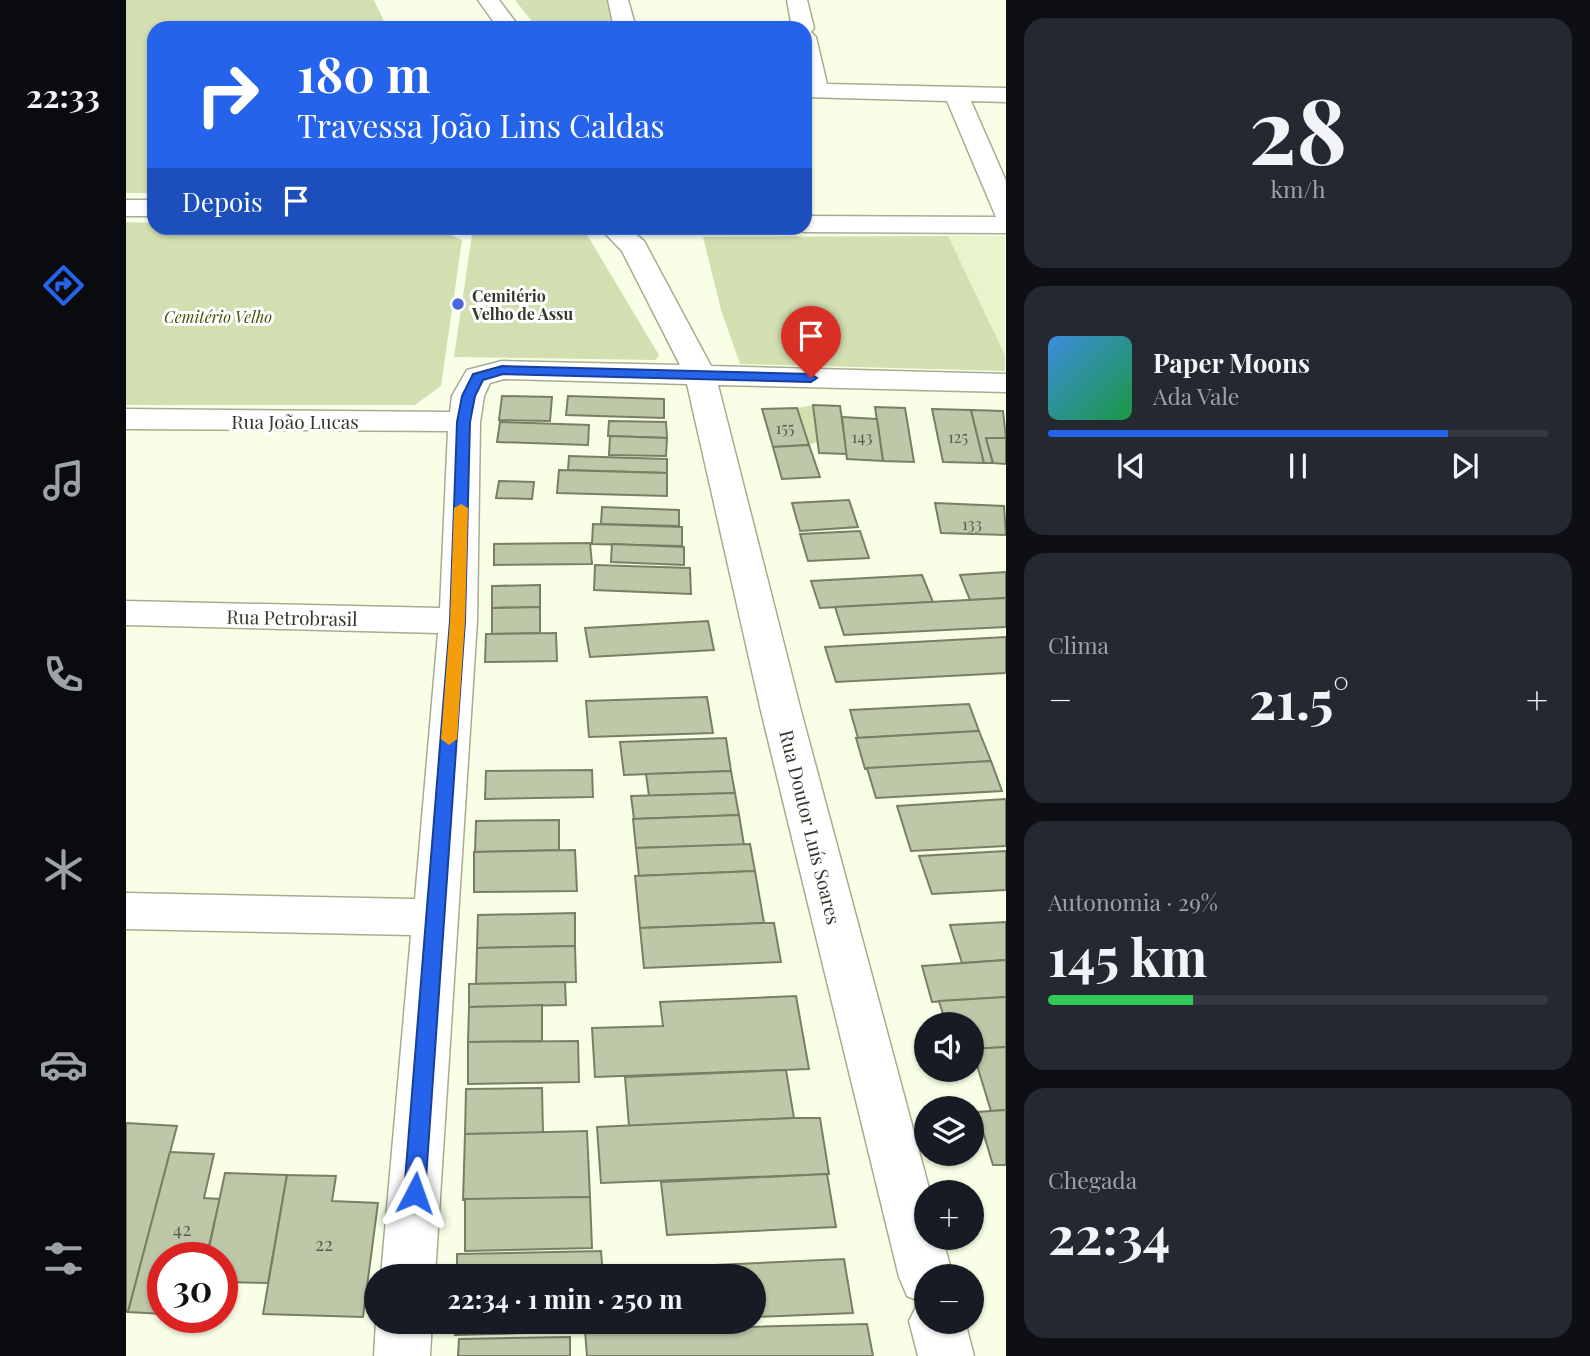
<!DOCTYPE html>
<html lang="pt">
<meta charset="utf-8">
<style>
body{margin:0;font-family:"Playfair Display",serif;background:#242831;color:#f1f3f6;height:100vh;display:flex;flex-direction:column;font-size:26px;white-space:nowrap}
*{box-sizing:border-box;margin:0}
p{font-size:23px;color:#9ea1a6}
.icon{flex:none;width:38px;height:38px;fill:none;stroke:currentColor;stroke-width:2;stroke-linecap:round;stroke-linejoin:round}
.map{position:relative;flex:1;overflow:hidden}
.panel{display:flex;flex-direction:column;gap:18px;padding:18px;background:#0d0f14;width:584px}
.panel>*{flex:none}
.guide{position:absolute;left:21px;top:21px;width:665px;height:214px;border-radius:21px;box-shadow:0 2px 5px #0004;background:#2563eb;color:#fff;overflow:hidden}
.buttons{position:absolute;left:788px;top:1012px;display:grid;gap:14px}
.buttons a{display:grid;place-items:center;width:70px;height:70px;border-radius:50%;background:#171b24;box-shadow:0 2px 5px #0004;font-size:35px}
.speed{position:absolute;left:21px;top:1242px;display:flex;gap:14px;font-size:35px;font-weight:700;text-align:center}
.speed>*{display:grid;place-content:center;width:91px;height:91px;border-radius:50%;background:#171b24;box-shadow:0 2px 5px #0004;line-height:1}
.speed .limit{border:10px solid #d22;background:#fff;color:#111}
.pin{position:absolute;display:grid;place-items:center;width:60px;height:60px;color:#fff;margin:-72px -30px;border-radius:50% 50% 50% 0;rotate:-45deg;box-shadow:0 0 7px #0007}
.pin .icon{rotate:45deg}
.me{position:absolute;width:77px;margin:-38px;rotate:4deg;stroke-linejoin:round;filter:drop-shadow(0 0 5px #0008)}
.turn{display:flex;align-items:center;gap:24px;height:147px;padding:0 35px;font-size:32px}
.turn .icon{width:91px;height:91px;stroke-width:2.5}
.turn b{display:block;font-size:49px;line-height:60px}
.then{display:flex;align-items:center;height:66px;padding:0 35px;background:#0003;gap:14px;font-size:26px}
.big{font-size:52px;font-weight:700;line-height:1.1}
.panel .widget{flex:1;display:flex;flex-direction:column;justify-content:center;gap:10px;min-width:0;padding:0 24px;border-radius:21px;background:#242831}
.panel .dial{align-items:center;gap:0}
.dial b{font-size:91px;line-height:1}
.song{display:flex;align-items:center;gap:21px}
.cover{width:84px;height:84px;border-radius:10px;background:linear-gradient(135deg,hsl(210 70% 55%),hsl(140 70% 35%))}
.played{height:7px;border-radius:4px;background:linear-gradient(90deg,#2563eb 80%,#363941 80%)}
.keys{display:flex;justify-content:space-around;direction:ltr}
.heat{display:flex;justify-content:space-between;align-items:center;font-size:38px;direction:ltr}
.charge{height:10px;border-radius:5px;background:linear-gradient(90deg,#34c759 29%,#363941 0)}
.trip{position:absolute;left:238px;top:1264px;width:402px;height:70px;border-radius:35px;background:#171b24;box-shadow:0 2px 5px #0004;font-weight:700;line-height:70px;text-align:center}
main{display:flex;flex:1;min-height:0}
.menu{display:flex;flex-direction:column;width:126px;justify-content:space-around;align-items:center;background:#090b0e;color:#9ea1a6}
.menu .icon{width:49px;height:49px}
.menu .current{color:#2563eb}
.menu b{font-size:32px;color:#f1f3f6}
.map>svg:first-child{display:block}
</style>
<main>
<nav class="menu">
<b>22:33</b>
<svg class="icon current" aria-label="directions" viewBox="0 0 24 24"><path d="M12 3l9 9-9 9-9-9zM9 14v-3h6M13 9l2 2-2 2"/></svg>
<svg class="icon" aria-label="music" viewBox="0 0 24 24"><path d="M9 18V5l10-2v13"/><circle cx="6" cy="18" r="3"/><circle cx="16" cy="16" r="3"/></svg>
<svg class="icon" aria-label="phone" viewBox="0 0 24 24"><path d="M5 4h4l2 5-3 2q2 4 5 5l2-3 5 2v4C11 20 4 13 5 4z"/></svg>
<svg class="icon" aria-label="climate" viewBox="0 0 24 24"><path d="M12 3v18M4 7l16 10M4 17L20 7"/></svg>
<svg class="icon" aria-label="car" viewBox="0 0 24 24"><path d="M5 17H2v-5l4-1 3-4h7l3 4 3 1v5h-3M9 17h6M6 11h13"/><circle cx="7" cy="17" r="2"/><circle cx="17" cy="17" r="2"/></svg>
<svg class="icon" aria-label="filters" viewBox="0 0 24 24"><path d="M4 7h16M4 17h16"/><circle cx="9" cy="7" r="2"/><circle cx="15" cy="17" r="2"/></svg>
</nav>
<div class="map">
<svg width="880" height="1356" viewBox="0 0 880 1356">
<rect width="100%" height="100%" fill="#f8ffe6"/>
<polygon fill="#e9f4cd" points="822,236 879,236 879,355"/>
<g fill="#d2dfb1">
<polygon points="0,0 248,0 261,28 28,28 28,193 0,193"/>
<polygon points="389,0 488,0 497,28 411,28"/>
<polygon points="0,222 28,223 28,228 309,228 336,240 315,386 289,405 0,405"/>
<polygon points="347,228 457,228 533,355 530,360 328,357"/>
<polygon points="822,236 879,355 879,371 614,364 595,310 577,237"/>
<polygon points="687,405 691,442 683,445 671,408"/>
</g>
<g fill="#bfc7a9" stroke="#787f63" stroke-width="2">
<polygon points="376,396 426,397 424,421 373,420"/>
<polygon points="442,396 538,399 538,418 440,415"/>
<polygon points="687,405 714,406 721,454 693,453"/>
<polygon points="749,407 779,408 788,462 757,461"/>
<polygon points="671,408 683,445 647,447 636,409"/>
<polygon points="806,409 845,410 858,463 817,462"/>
<polygon points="845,410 877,411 880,438 860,438 867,463 858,463"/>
<polygon points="716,417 751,419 757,461 721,459"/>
<polygon points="483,421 540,422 541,438 482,436"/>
<polygon points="374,422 463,425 462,445 371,442"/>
<polygon points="484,436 541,438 540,456 483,455"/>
<polygon points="860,438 880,438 880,464 867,463"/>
<polygon points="683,445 694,477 656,479 647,447"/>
<polygon points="443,456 541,459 541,473 442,470"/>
<polygon points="433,470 541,473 541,496 431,493"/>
<polygon points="373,481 408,482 406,499 370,498"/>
<polygon points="723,500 732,527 674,531 666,503"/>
<polygon points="809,503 878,506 880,535 815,533"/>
<polygon points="476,507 553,510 553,526 475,524"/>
<polygon points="467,524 556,527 556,546 466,544"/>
<polygon points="734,531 743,558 682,561 674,534"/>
<polygon points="464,543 466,564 368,565 368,544"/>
<polygon points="486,544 558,547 558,565 485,562"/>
<polygon points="469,565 564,568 565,594 468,590"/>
<polygon points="880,572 880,598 844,600 834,575"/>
<polygon points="796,575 807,602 694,608 685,581"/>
<polygon points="414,585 414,607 366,608 366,586"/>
<polygon points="880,598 880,627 718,635 709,607"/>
<polygon points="414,607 414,633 366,634 366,608"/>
<polygon points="582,621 588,650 464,657 459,628"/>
<polygon points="430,633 431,661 359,662 360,634"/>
<polygon points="880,637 880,673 710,682 699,647"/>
<polygon points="581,697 587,733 463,737 460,701"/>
<polygon points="843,704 853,731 732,738 724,710"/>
<polygon points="853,731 865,761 739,769 730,738"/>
<polygon points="600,738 605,771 498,775 494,742"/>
<polygon points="865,761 876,791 750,798 741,768"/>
<polygon points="466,770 467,797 359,799 360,771"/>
<polygon points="605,771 609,793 523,796 520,774"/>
<polygon points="609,793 613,815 508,819 505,796"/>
<polygon points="880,799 880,846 785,851 771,806"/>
<polygon points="613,815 618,845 510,848 507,819"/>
<polygon points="433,820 433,850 349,852 350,821"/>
<polygon points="624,844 629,871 513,876 510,848"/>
<polygon points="449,850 451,891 348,892 348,852"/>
<polygon points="880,851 880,890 806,894 793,856"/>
<polygon points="629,871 638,923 514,928 509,876"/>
<polygon points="449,913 449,946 351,948 352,915"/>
<polygon points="880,922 880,960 836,963 824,925"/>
<polygon points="638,923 648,923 655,962 518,968 514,928"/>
<polygon points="449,946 450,982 350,984 351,948"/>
<polygon points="880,960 880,997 806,1002 796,966"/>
<polygon points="439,982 440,1005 343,1007 343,984"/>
<polygon points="670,996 683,1069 469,1077 466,1028 537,1026 534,1002"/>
<polygon points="880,997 880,1047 846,1049 845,1024 820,1024 813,1001"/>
<polygon points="416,1005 416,1041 342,1042 343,1007"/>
<polygon points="452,1041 453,1082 342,1084 342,1042"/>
<polygon points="880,1047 880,1110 865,1111 846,1049"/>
<polygon points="660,1070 668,1118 503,1126 499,1077"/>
<polygon points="416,1088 417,1133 339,1134 340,1089"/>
<polygon points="880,1110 880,1165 867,1165 851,1112"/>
<polygon points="668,1118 694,1118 703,1174 475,1183 471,1127"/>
<polygon points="0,1123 51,1126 2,1312 0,1312"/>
<polygon points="461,1131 464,1197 337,1200 339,1134"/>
<polygon points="44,1152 88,1154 78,1198 94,1199 80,1258 37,1258 37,1314 2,1312"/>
<polygon points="99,1173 161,1175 142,1283 96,1282 96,1258 81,1258"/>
<polygon points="701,1174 710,1227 541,1235 535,1182"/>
<polygon points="161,1175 210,1176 206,1201 252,1203 237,1317 137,1314"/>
<polygon points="464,1197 466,1248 339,1251 339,1199"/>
<polygon points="475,1251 477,1276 331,1276 331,1254"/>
<polygon points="718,1259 727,1313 628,1317 628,1276 504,1276 503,1269"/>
<polygon points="329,1321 474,1321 474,1331 329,1335"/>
<polygon points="741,1324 747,1356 461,1356 459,1331"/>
<polygon points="444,1337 444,1356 332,1356 333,1339"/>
</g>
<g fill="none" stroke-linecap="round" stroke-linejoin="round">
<g stroke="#a5ad90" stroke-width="3">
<g id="minor">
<polygon points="352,0 373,0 394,28 372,28"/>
<polygon points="482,0 502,0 510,28 488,28"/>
<polygon points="661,0 681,0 688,28 685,32 690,37 701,84 880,88 880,102 845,101 880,181 880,233 679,232 670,230 668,228 679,228 679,216 870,217 821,101 679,97 679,28 666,28"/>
<rect x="0" y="200" width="28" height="16"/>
<polygon points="474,228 502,228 518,241 585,366 880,374 880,392 592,385 675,711 804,1192 800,1192 800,1237 816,1237 827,1276 800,1276 800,1321 839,1321 848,1356 792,1356 783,1321 793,1301 781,1296 773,1277 635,711 561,384 378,379 364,383 358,396 354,422 351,621 309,1276 255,1276 285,935 0,929 0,893 289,899 312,633 0,625 0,601 314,608 322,431 0,429 0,409 324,412 326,396 341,370 376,361 554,365 496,251"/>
<polygon points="250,1321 306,1321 304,1356 248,1356"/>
</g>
</g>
<use href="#minor" fill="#fff" fill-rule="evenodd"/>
</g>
<polygon fill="#2563eb" stroke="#184099" stroke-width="2" points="376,366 685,374 691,378 685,382 377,374 357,380 349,396 344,422 339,621 299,1193 296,1200 289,1203 281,1200 278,1193 324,621 331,422 336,396 347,374"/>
<polygon fill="#f59e0b" points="335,504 342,508 339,621 331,739 323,745 315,739 324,621 328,508"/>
<circle fill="#4d67db" stroke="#fff" stroke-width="2.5" cx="332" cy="304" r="7"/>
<g text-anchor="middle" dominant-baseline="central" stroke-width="6" stroke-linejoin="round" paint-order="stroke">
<g font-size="16" font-weight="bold" fill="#35382c" stroke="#fff" text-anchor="start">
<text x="346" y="295">Cemitério<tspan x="346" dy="18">Velho de Assu</tspan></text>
</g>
<g font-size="16" font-style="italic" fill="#435005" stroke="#fff">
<text x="92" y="316">Cemitério Velho</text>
</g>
<g font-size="16" fill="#585c4b">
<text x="659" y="427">155</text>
<text x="736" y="436">143</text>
<text x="832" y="436">125</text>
<text x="846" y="523">133</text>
</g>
<g font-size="19" fill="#35382c" stroke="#fff">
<text x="169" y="421">Rua João Lucas</text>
<text transform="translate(166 617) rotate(1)">Rua Petrobrasil</text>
<text transform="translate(685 827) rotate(76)">Rua Doutor Luís Soares</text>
</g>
<g font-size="19" fill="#585c4b">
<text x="56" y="1228">42</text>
<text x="198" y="1243">22</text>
</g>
</g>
</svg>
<div class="buttons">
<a><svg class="icon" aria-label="sound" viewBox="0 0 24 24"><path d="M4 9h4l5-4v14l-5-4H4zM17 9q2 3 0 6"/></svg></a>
<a><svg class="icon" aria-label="layers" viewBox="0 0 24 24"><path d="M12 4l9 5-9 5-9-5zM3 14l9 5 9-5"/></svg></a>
<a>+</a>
<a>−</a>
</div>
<div class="speed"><div class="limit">30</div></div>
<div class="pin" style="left:685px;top:378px;background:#d93025"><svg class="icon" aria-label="arrive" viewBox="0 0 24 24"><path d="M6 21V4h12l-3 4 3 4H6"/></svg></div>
<svg class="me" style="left:289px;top:1193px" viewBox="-20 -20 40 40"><path d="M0-17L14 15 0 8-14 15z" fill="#2563eb" stroke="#fff" stroke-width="4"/></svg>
<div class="trip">22:34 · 1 min · 250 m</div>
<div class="guide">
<div class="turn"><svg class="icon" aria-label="right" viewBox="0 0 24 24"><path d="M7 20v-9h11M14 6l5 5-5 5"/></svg><div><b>180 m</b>Travessa João Lins Caldas</div></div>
<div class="then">Depois<svg class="icon" aria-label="arrive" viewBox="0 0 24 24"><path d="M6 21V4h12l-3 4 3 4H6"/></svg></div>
</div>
</div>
<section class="panel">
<div class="widget dial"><b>28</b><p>km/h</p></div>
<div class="widget">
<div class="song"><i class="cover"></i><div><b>Paper Moons</b><p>Ada Vale</p></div></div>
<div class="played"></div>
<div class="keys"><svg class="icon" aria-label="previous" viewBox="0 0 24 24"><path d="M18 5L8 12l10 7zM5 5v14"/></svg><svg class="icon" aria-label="pause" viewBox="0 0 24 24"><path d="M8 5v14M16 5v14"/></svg><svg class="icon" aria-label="next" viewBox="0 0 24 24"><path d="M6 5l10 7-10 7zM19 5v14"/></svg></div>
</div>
<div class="widget"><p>Clima</p>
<div class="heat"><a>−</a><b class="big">21.5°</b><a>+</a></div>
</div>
<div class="widget"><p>Autonomia · 29%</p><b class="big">145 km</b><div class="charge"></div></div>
<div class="widget"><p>Chegada</p><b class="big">22:34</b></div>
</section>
</main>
